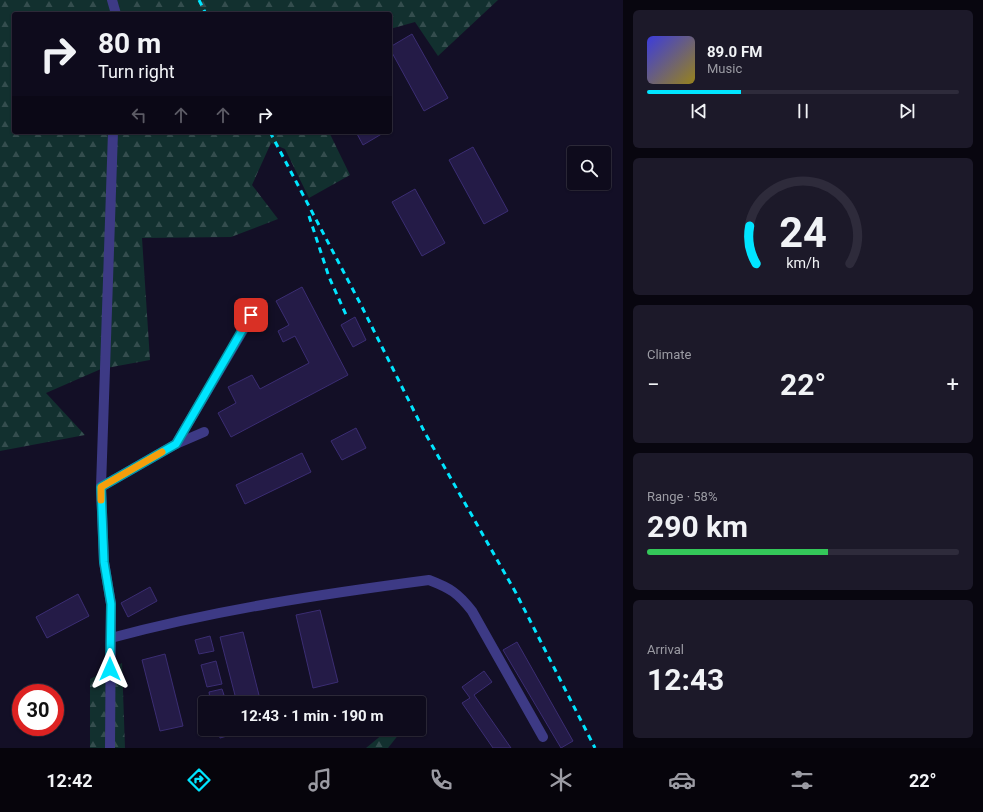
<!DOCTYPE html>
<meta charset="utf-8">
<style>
body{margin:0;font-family:Roboto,sans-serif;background:#1c1929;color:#f1f3f6;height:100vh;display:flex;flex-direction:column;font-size:15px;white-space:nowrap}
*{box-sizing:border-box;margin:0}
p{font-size:13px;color:#9b9ba3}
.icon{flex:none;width:22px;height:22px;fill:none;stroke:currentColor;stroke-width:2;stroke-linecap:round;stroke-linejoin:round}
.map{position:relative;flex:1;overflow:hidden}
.details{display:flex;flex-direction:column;gap:10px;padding:10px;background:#08060f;width:360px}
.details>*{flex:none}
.banner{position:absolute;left:12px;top:12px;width:380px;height:122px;border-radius:4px;box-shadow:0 1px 3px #0004,0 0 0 1px #2e2b3b;background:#0e0b1c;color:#f1f3f6;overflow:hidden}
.controls{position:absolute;left:567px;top:146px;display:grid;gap:8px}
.controls a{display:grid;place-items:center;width:44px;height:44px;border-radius:4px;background:#0e0b1c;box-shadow:0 1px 3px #0004,0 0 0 1px #2e2b3b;font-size:20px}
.speed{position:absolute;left:12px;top:684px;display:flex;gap:8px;font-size:20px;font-weight:700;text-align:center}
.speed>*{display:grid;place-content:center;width:52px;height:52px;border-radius:50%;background:#0e0b1c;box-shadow:0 1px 3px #0004,0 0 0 1px #2e2b3b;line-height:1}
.speed .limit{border:6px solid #d22;background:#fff;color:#111}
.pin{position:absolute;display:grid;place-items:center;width:34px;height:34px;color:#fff;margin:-17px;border-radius:8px;box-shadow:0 2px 6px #0006}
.me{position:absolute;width:44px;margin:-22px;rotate:0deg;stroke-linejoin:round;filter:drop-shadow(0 0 3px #0008)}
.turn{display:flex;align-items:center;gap:14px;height:84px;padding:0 20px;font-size:18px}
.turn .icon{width:52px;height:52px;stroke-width:2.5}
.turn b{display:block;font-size:28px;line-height:34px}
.lanes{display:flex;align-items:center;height:38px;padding:0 20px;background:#0003;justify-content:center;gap:20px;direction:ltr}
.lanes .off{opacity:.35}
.big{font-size:30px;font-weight:700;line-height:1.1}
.details .tile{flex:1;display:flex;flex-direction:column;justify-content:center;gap:6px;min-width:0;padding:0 14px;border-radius:6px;background:#1c1929}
.details .dial{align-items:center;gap:0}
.dial svg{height:104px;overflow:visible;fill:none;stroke:#2e2b3b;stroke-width:7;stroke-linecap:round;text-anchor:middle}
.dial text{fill:#f1f3f6;stroke:none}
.song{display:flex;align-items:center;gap:12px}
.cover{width:48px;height:48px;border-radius:6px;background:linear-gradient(135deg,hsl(240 70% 55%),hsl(50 70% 35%))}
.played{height:4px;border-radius:2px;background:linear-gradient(90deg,#00e5ff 30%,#2e2b3b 30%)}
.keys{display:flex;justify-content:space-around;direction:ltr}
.heat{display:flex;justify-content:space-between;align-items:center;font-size:22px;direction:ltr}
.charge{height:6px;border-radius:3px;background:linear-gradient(90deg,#34c759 58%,#2e2b3b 0)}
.trip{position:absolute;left:198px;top:696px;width:228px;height:40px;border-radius:4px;background:#0e0b1c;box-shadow:0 1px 3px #0004,0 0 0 1px #2e2b3b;font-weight:700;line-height:40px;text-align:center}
.tab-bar{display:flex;height:64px;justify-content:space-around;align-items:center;background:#06040b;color:#9b9ba3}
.tab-bar .icon{width:28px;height:28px}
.tab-bar .active{color:#00e5ff}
.tab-bar b{font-size:18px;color:#f1f3f6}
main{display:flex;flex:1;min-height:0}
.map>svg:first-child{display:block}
</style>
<main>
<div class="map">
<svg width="623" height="748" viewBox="0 0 623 748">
<defs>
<pattern id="forest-firs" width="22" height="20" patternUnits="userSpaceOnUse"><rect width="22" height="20" fill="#12302f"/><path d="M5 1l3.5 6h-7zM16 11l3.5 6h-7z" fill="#344d4e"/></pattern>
</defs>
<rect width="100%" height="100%" fill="#130f26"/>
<g fill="url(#forest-firs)">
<polygon points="0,0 498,0 438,56 415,22 390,29 390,14 14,14 14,132 329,132 350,175 309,198 285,149 271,143 252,185 278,219 231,237 142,238 150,360 101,369 46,393 85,435 0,451"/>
<polygon points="122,663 125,748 90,748 90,679"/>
<polygon points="389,729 403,729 388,748 366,748"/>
</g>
<g fill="#241b47" stroke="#3b2d73">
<polygon points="412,34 448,98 424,111 390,49 390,47"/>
<polygon points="356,132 385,132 363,145"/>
<polygon points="473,147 508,211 484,224 449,160"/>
<polygon points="415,189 445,243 422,256 392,202"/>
<polygon points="302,287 348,375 231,437 218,413 236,403 228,387 252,375 260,389 309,363 295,336 283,342 278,331 289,325 276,301"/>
<polygon points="355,317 366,340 353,347 341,325"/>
<polygon points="356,428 366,448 342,460 331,441"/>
<polygon points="302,453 311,472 245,504 236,485"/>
<polygon points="150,587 157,601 128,617 121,603"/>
<polygon points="78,594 89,616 47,638 36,617"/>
<polygon points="320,610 338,682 313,688 296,615"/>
<polygon points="243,632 261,703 237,703 220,637"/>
<polygon points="210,636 214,651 199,654 195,640"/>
<polygon points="517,642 573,741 561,748 503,650"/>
<polygon points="165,654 183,726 160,731 142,660"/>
<polygon points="216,661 222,684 207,687 201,665"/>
<polygon points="484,671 492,682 474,695 511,748 493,748 462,703 470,698 462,687"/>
<polygon points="222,689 224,695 210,699 209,692"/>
<polygon points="225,699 226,703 211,703 211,702"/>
<polygon points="218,729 233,729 234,734 220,738"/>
</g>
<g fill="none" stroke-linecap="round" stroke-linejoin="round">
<g stroke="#3d3a85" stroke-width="10">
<polyline points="112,0 116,14"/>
<polyline points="176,444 259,303"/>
<polyline points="101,487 176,444 204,432"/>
<path d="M 111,638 C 215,610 322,594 429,580 C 450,588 458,593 472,611 L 543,737"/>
<polyline points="110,748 111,604 104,562 101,487 113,132"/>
</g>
<g stroke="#00e5ff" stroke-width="3" stroke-dasharray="6 5" stroke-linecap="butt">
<polyline points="199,0 206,14"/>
<polyline points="270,132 361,305 425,433 516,593 595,748"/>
<polyline points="309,216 329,277 347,317"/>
</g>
</g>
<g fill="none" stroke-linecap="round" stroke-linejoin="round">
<g stroke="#0095a6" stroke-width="10">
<polyline id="route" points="110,669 111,604 104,562 101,487 176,444 251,315"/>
</g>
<use href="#route" stroke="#00e5ff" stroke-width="7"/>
<polyline stroke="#f59e0b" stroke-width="7" points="101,500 101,487 162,452"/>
</g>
</svg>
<div class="controls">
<a><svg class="icon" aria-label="search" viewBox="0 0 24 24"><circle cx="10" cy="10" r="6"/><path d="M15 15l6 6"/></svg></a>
</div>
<div class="speed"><div class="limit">30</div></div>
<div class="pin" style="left:251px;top:315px;background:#d93025"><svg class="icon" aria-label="arrive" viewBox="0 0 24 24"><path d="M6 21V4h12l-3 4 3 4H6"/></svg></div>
<svg class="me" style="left:110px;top:669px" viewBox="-20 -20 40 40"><path d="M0-17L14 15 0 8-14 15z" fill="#00e5ff" stroke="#fff" stroke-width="4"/></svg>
<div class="trip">12:43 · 1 min · 190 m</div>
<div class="banner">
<div class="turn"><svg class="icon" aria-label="right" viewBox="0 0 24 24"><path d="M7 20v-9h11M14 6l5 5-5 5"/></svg><div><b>80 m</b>Turn right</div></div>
<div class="lanes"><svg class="icon off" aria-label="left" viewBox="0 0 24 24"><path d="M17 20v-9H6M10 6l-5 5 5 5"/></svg><svg class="icon off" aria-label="ahead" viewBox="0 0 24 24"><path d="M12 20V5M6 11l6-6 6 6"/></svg><svg class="icon off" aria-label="ahead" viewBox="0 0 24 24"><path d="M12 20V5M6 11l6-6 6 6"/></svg><svg class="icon" aria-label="right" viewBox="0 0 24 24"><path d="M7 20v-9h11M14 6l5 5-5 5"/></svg></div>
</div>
</div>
<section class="details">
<div class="tile">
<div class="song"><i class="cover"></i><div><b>89.0 FM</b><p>Music</p></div></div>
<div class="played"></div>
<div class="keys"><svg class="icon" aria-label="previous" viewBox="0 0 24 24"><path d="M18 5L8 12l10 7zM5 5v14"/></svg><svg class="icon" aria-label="pause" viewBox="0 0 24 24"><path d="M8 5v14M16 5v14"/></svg><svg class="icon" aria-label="next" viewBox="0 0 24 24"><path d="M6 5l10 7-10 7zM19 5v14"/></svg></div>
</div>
<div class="tile dial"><svg viewBox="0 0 100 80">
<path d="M14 69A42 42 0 1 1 86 69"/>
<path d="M14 69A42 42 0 0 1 9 40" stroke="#00e5ff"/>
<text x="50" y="56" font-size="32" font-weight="700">24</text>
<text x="50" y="72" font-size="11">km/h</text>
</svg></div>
<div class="tile"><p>Climate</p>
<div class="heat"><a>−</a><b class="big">22°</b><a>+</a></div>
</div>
<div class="tile"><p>Range · 58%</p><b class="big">290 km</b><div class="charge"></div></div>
<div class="tile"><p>Arrival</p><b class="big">12:43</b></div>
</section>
</main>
<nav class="tab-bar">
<b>12:42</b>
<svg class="icon active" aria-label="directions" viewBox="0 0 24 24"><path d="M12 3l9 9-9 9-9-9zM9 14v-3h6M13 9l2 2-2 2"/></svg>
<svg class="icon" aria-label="music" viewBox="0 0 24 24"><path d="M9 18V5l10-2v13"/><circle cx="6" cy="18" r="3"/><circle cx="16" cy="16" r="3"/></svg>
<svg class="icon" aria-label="phone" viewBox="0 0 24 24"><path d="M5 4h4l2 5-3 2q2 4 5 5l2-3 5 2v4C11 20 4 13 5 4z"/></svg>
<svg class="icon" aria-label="climate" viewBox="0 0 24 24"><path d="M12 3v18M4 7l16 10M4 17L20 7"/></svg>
<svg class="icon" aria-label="car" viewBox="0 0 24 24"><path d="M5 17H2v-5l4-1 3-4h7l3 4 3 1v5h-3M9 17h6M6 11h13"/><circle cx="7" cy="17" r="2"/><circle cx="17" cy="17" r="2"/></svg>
<svg class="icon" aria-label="filters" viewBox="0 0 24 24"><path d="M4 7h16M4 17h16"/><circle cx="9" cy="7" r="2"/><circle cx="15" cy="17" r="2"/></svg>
<b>22°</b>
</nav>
